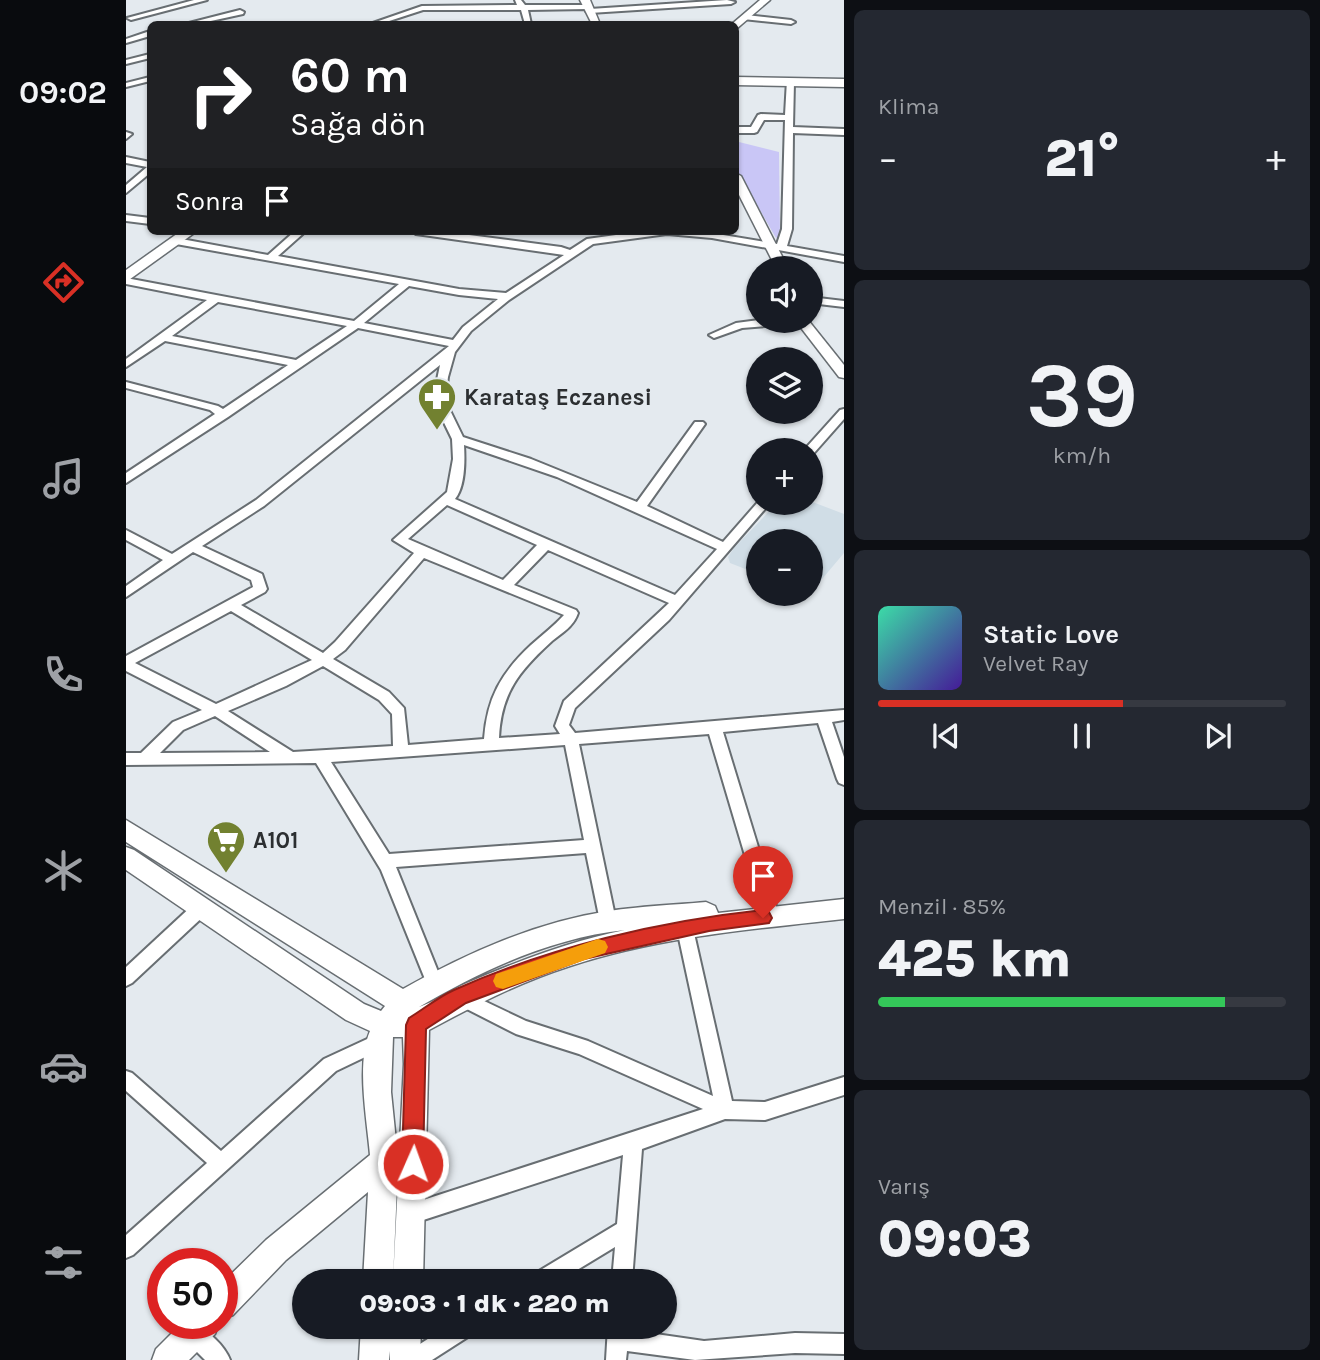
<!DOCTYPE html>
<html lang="tr">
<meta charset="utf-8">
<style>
body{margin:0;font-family:Karla,sans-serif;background:#242831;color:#f1f3f6;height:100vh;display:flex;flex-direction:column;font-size:26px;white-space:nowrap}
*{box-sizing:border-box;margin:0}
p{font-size:23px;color:#9ea1a6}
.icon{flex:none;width:38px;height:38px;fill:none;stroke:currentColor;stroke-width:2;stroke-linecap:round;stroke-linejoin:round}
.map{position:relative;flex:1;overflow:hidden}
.side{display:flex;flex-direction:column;gap:10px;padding:10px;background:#0d0f14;width:476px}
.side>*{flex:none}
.banner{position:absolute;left:21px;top:21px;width:592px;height:214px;border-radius:10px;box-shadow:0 2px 5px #0004;background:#202124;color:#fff;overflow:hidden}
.fabs{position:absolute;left:620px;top:256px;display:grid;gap:14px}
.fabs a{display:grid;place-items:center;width:77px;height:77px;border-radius:50%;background:#171b24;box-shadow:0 2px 5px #0004;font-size:35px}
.speed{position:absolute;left:21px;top:1248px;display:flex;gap:14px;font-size:35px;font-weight:700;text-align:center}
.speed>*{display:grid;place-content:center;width:91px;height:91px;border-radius:50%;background:#171b24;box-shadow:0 2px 5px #0004;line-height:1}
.speed .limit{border:10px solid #d22;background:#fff;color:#111}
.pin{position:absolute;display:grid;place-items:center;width:60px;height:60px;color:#fff;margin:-72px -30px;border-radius:50% 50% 50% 0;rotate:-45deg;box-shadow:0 0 7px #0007}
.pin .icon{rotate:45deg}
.me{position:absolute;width:77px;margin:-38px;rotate:2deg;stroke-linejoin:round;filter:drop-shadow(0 0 5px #0008)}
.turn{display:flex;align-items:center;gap:24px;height:147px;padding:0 28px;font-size:32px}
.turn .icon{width:91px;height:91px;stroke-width:2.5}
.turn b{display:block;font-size:49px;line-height:60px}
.then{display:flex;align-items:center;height:66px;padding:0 28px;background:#0003;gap:14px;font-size:26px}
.big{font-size:52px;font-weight:800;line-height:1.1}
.side .widget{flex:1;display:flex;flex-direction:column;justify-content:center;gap:10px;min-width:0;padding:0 24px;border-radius:10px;background:#242831}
.side .dial{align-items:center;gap:0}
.dial b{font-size:91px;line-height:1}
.song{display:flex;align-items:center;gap:21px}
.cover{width:84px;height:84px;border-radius:10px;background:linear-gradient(135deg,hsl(160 70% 55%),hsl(260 70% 35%))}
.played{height:7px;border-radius:4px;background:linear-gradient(90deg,#d93025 60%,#363941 60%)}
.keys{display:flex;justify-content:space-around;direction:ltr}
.heat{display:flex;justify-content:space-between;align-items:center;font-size:38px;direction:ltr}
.charge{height:10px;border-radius:5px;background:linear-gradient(90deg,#34c759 85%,#363941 0)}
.trip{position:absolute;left:166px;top:1269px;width:385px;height:70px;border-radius:35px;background:#171b24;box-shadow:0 2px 5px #0004;font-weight:800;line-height:70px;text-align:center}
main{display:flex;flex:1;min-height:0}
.tab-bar{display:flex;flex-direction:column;width:126px;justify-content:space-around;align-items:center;background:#090b0e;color:#9ea1a6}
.tab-bar .icon{width:49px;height:49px}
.tab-bar .selected{color:#d93025}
.tab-bar b{font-size:32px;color:#f1f3f6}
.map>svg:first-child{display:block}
</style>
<main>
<nav class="tab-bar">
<b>09:02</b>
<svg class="icon selected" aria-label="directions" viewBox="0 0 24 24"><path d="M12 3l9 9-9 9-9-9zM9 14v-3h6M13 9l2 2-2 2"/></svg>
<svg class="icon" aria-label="music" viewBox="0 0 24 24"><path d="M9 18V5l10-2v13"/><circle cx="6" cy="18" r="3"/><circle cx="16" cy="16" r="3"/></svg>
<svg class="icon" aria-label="phone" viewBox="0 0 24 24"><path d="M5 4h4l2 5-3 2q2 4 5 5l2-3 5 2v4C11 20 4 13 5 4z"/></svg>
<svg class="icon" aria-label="climate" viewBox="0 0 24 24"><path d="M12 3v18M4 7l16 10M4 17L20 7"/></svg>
<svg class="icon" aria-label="car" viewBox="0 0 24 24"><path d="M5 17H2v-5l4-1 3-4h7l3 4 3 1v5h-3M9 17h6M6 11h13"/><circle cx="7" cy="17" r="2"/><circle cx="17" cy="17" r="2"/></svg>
<svg class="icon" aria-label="filters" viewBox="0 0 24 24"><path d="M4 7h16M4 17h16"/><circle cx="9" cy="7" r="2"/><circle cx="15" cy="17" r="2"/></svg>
</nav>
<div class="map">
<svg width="718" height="1360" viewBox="0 0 718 1360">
<rect width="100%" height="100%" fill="#e4eaef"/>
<polygon fill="#d0dde6" points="684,501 718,514 718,553 686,591 684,591 684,541 632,541 632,574 604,563 602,557 608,548 652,502"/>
<polygon fill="#c9c6f6" points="609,141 653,152 654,236 650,238 609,167"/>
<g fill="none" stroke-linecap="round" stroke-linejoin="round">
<g stroke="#686e72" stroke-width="4">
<g id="minor">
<polygon points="68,0 81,0 5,20 1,18"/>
<polygon points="389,0 395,0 399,5 462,5 466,7 464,9 601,0 609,2 605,4 464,13 460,11 462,9 402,10 405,24 399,24 395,10 297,10 254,24 244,24 296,6 391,5"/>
<polygon points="114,10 118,12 117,14 71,24 59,24"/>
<polygon points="620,15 665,20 669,22 665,24 617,19 616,17"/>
<polygon points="21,32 24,32 24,36 0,43 0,39"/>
<polygon points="24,54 24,58 0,64 0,60"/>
<polygon points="24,77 24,81 0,87 0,83"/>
<path d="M 661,80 L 668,82 L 667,127 L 718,129 L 718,135 L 667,133 L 666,229 L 661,246 L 718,256 L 718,262 L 586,238 L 541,234 L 467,244 L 383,300 L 345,331 L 329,352 L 322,377 L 319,400 L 337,437 L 405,459 L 511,502 L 569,422 L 577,422 L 579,424 L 521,506 L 597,542 L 632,502 L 645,502 L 543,620 L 449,708 L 443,725 L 449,733 L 718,710 L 718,720 L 706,722 L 718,757 L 718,785 L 713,783 L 711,779 L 692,723 L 597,732 L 650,906 L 648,911 L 642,913 L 636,911 L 634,906 L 583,734 L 453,744 L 490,921 L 488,926 L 482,928 L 476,926 L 474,921 L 460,853 L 270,867 L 317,984 L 315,989 L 309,992 L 303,989 L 255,870 L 190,763 L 0,765 L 0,753 L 15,753 L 47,722 L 76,710 L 0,671 L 0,656 L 127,587 L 125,580 L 67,552 L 0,597 L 0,586 L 37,560 L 0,540 L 0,530 L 46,554 L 130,500 L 323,346 L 232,328 L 102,417 L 0,483 L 0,473 L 89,414 L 84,410 L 0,388 L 0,382 L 92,406 L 97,409 L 162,365 L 39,341 L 0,367 L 0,359 L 81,300 L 0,284 L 0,278 L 228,321 L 273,284 L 50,244 L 45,241 L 50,238 L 142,255 L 169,231 L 180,231 L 152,256 L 333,289 L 380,293 L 438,255 L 290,234 L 285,231 L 312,231 L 435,247 L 444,250 L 461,239 L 519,231 L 573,231 L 651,244 L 656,229 L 659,120 L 638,120 L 631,132 L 628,133 L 609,133 L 609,127 L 625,127 L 632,115 L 635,114 L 659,115 ZM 283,286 L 333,295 L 372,299 L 337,327 L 327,340 L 238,323 ZM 92,302 L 221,326 L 170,360 L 46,336 ZM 314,365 L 307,400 L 326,439 L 327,459 L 321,492 L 267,540 L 288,553 L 209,642 L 197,653 L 115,605 L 139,592 L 141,589 L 136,574 L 76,546 L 138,506 ZM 338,445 L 431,477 L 591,549 L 549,595 L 329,499 C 339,487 339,460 338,445 ZM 321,505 L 411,545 L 377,580 L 282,539 ZM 422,550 L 543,603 L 438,701 L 429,726 L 434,734 L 373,738 C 375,693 393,671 426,641 C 436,633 448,626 452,613 L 450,610 L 388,585 ZM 298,558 L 438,615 C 428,626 416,635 405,645 C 375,673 361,698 358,739 L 282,745 L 278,708 L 263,692 L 207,659 L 219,650 ZM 105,611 L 186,660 L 90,704 L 9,663 ZM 197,666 L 253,700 L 266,714 L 267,746 L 167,752 L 102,711 L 160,686 ZM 89,716 L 144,752 L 34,753 L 57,730 ZM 439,745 L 458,840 L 263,854 L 205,762 Z"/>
<polygon points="0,132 6,134 0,139"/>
<polygon points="0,157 24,162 24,173 0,193 0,185 21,167 0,163"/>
<polygon points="0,215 24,218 24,224 0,221"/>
<polygon points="684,297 718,301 718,307 684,303"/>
<polygon points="633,320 680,320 675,323 616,328 588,338 583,335 610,323"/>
<polygon points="718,409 718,419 688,453 684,454 684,450 678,450 714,410"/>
<polygon points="75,901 81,903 83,908 81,913 6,983 0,986 0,967 69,903"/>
<polygon points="559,922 565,924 567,929 606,1101 639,1102 718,1077 718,1095 639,1120 599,1119 516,1149 506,1281 486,1281 489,1247 433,1281 405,1281 408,1274 491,1224 497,1155 285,1224 278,1221 275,1214 278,1207 285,1204 577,1109 453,1054 390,1034 329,1003 326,998 329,993 335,990 400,1021 462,1041 587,1096 551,929 553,924"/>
<polygon points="252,1034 258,1036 261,1042 258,1048 210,1071 7,1255 0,1258 0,1235 81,1163 0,1091 0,1071 6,1073 95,1151 198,1059"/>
<path d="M 67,1324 C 81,1329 99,1346 104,1360 L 79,1360 L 60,1341 L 57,1334 L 60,1327 Z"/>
<polygon points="322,1326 351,1326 348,1333 306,1360 277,1360 280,1353"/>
<polygon points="482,1326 502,1326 502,1330 578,1341 669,1333 718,1334 718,1354 669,1353 569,1360 501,1351 500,1360 480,1360"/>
</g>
</g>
<g stroke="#686e72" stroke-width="3">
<g id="tertiary">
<polygon points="454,0 464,0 474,24 466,24"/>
<polygon points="634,0 644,0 609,30 609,24 606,24"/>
<polygon points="609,173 615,176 662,268 650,268 609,187"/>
<polygon points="669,320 682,320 718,365 718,378 713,377"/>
</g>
</g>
<g stroke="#686e72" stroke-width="3">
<g id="secondary">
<polygon points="609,77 718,79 718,87 609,85"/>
<polygon points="55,231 71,231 0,282 0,270"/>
<path d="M 0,820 L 277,989 C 341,953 410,922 483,911 C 515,906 548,905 580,902 L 589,906 L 592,913 L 718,899 L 718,919 C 627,929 532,937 444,966 C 394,982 349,1005 303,1030 L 297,1281 L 267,1281 L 278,1064 L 277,1037 L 267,1037 L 265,1092 L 272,1161 L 267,1281 L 237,1281 L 242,1192 L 160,1260 L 107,1315 L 96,1319 L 96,1283 L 140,1240 L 244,1155 C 241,1120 230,1063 244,1031 L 220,1020 L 0,870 L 0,847 L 8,850 L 238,1004 L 255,1011 L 259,1006 L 0,842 ZM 499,930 C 444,941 392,961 341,983 C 325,990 308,1002 293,1007 C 357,970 425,938 499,930 Z"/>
<polygon points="56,1323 93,1323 89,1334 63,1360 26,1360 30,1349"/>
<polygon points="235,1326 295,1326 294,1360 264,1360 264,1351 263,1360 233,1360"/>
</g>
</g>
<use href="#minor" fill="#fff" fill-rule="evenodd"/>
<use href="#tertiary" fill="#fff" fill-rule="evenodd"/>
<use href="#secondary" fill="#fff" fill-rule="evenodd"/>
</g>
<path fill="#d93025" stroke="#8d1f18" stroke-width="2" d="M 637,910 L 643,912 L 646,918 L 643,923 L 583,931 L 458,959 L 340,1003 L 300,1029 L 297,1164 L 294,1171 L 287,1174 L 279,1171 L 276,1164 L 280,1025 L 283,1018 C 298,1009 312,997 328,990 C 424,947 533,921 637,910 Z"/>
<polygon fill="#f59e0b" points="472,939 479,941 482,947 479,953 377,989 370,987 367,981 370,974"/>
<defs>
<g id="pharmacy-pin" transform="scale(2.0125)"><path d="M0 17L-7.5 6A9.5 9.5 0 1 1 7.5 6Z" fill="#728130" stroke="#e4eaef"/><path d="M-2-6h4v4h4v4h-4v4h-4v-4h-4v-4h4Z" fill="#fff"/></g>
<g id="supermarket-pin" transform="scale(2.0125)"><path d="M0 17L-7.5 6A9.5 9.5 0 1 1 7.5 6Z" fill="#728130" stroke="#e4eaef"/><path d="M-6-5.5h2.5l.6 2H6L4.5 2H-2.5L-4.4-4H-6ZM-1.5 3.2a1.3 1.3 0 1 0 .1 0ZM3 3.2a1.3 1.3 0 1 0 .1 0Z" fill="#fff"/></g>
</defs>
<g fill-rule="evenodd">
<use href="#pharmacy-pin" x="311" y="397"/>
<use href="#supermarket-pin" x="100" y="840"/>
</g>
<g text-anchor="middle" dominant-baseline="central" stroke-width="6" stroke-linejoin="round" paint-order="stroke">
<g font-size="23" font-weight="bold" fill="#2c2f31" stroke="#e4eaef" text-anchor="start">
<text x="338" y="397">Karataş Eczanesi</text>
<text x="127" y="840">A101</text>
</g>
</g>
</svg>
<div class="fabs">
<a><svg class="icon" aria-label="sound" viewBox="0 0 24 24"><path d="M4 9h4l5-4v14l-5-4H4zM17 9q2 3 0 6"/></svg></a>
<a><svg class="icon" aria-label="layers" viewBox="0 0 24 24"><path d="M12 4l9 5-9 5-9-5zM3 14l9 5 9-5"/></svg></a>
<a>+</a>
<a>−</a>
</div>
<div class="speed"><div class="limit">50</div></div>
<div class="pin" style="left:637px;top:918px;background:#d93025"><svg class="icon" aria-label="arrive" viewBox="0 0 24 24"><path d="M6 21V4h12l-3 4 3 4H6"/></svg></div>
<svg class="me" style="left:287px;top:1164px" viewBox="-20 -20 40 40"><circle r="17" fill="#d93025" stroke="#fff" stroke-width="3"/><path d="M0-11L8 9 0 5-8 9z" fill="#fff"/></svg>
<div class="trip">09:03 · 1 dk · 220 m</div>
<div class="banner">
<div class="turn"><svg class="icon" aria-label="right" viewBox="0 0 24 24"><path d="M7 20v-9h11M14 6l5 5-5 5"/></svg><div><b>60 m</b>Sağa dön</div></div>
<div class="then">Sonra<svg class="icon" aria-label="arrive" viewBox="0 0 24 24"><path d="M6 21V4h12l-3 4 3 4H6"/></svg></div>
</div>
</div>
<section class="side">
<div class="widget"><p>Klima</p>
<div class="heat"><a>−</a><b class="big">21°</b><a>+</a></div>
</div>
<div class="widget dial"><b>39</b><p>km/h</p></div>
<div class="widget">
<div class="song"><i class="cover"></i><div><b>Static Love</b><p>Velvet Ray</p></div></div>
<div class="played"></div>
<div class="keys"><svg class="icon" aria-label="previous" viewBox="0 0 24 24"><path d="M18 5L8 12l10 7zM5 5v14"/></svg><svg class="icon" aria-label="pause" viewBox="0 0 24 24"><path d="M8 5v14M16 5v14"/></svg><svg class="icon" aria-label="next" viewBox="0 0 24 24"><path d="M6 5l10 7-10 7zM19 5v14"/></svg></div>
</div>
<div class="widget"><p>Menzil · 85%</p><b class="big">425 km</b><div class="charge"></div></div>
<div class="widget"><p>Varış</p><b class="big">09:03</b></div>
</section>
</main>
